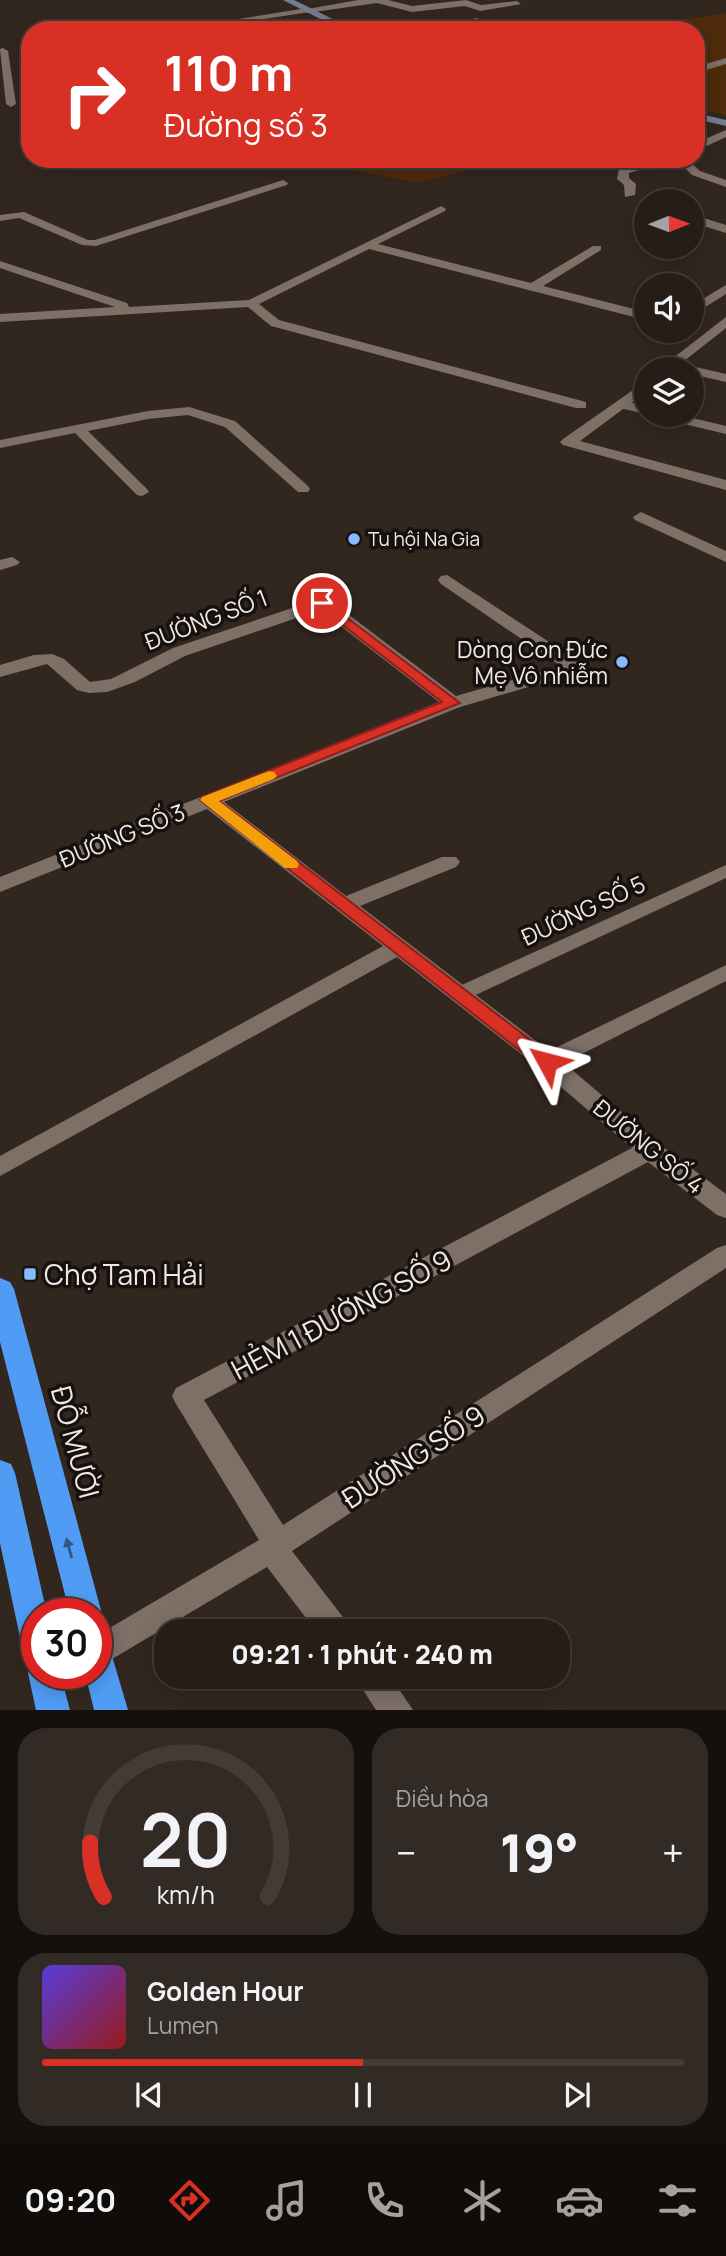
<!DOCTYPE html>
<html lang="vi">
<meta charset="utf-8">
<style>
body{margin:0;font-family:Manrope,sans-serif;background:#322a24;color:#f1f3f6;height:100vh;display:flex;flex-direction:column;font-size:26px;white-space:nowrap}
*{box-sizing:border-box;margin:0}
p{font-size:23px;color:#a4a2a1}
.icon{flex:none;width:38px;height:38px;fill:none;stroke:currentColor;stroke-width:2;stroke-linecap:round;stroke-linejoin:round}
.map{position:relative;height:1710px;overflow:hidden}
.side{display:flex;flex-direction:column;gap:18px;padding:18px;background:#15100d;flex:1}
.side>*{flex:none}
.guide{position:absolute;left:21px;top:21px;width:684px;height:147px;border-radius:28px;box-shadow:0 4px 18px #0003,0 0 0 2px #423b36;background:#d93025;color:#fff;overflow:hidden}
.needle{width:46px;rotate:89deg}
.tools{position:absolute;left:634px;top:189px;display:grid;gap:14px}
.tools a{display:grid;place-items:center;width:70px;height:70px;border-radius:50%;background:#261d17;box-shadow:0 4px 18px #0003,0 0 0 2px #423b36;font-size:35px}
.speed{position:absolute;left:21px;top:1598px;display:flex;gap:14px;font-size:35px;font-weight:700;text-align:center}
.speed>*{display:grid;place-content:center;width:91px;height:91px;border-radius:50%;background:#261d17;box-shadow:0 4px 18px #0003,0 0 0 2px #423b36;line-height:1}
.speed .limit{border:10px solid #d22;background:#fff;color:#111}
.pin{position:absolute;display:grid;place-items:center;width:60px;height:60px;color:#fff;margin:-30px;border:4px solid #fff;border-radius:50%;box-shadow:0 2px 7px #0007}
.me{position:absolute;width:77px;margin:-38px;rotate:308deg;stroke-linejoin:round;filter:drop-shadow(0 0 5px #0008)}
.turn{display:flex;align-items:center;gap:24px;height:147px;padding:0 28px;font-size:32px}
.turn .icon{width:91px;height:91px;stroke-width:2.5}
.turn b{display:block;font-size:49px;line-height:60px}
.big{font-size:52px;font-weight:800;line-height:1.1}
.side .tile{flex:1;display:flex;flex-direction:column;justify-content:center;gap:10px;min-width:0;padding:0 24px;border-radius:28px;background:#322a24}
.side .dial{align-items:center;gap:0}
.dial svg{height:182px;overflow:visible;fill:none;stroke:#423b36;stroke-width:7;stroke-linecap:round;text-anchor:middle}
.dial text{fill:#f1f3f6;stroke:none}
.song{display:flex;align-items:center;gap:21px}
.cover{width:84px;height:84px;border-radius:10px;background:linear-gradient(135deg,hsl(250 70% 55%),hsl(0 70% 35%))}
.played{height:7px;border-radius:4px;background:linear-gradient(90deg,#d93025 50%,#423b36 50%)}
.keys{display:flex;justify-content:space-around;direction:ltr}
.heat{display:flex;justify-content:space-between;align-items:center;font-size:38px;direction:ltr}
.side .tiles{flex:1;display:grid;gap:18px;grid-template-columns:1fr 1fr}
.tile:last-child{grid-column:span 2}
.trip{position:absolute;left:154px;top:1619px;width:416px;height:70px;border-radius:28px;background:#261d17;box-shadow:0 4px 18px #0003,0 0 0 2px #423b36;font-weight:800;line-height:70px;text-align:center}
.dock{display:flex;height:112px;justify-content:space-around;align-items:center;background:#0f0c09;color:#a4a2a1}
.dock .icon{width:49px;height:49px}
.dock .active{color:#d93025}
.dock b{font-size:32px;color:#f1f3f6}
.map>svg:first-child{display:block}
</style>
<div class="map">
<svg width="726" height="1710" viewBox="0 0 726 1710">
<rect width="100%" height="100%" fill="#32271f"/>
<g fill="#4e2b0b">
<polygon points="726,13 726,115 697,108 696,30 579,30 603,26 620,20 688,19"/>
<polygon points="297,159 509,159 419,183"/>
</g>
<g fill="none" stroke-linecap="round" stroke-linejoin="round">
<g fill="#7e7067" fill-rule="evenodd">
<polygon points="307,8 310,12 193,30 170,30"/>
<polygon points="726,58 726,64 696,73 696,67"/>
<polygon points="676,159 687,159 700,171 726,180 726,187 692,175"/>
<polygon points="283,180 288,183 287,185 96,246 82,245 19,218 0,221 0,215 24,212 88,240 95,240"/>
<polygon points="441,206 446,209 445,211 378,244 531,283 593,246 601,246 601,250 543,286 646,312 646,320 369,249 259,304 279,320 586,402 586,408 576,408 271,326 248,307 0,322 0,314 115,307 0,268 0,261 127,303 129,307 249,300"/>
<polygon points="726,285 726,294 691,316 691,306"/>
<polygon points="691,366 726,374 726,382 691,374 691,369 685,369"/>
<polygon points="620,400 646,406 646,414 615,407 613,404"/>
<polygon points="189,407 235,421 308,486 310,489 308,492 298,492 225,427 188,415 148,419 88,431 147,489 149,492 142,496 137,495 75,433 0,448 0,440 148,411"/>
<polygon points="657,415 680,415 726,426 726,434 659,418"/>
<polygon points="12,557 20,562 17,565 0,570 0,560"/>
<polygon points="726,865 726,878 467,999 453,999 449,994 453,989"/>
</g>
<g fill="#7e7067" fill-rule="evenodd">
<polygon points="358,0 388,0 412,6 466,0 481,5 517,1 521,4 480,11 465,6 412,12 377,3 307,13 302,10"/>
<polygon points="477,18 482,21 480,23 439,30 415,30"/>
<polygon points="3,48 8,51 16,104 11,107 6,104 0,49"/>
<polygon points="726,130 726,137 696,151 696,143"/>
<polygon points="656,159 675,159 629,173 629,178 636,184 635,195 625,197 624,185 617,179 619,169"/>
<polygon points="691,214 726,225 726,233 691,222"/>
<polygon points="726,317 726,328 674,369 659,369"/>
<polygon points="646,381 646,392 580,441 726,480 726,490 563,445 560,442 563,439"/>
<polygon points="641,512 726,551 726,562 635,520 633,517"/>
<polygon points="447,575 578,661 582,668 579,672 460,707 224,802 346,896 442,857 456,857 460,862 456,867 360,906 549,1051 726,965 726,981 564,1063 659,1144 726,1194 726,1218 717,1215 648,1162 204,1400 283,1525 717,1248 726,1245 726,1268 292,1551 346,1621 351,1631 316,1631 267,1567 97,1668 96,1636 259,1540 176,1404 172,1396 176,1388 632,1148 539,1068 397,957 0,1176 0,1156 383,946 207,809 0,892 0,877 439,702 320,610 185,656 135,682 107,692 89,693 77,690 47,664 0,677 0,665 34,655 52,654 64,659 90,682 111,679 173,648 322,598 328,599 456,696 561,666 441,584 438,580 441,576"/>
<polygon points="354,1676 390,1676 413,1710 376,1710"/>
</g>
<g fill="#707d92" fill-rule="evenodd">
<polygon points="283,0 294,0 355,30 342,30"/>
<polygon points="696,113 726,120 726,126 696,119"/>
</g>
<g fill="#509cf5" fill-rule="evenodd">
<polygon points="0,1278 10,1282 14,1289 102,1614 96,1625 96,1614 70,1614 0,1342"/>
<polygon points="0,1460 11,1464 15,1473 47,1614 37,1614 37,1657 26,1652 21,1642 0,1543"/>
<polygon points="96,1635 107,1639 128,1710 94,1710 85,1673 96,1673"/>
<polygon points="37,1661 37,1673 60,1673 70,1710 36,1710 28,1673 32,1662"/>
</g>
</g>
<defs><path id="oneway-solid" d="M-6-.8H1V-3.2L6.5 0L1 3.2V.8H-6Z" transform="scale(1.75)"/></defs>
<use fill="#335682" href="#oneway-solid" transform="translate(69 1548) rotate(-105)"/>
<polygon fill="#d93025" stroke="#8d1f18" stroke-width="2" points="322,599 460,703 219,801 554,1058 556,1062 554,1067 541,1067 200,800 202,797 442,702 318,606 318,600"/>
<polygon fill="#f59e0b" points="269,771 274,772 277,776 274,779 219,801 297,861 299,864 297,868 285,868 200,800 202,797"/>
<g fill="#86bbfb" stroke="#16110e" stroke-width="2.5">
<circle cx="354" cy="539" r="7"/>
<circle cx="622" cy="662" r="7"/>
<rect x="23" y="1267" width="14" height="14" rx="3.5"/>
</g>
<g text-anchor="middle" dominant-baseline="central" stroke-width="7" stroke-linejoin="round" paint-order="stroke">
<g font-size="19" fill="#f0e9e3" stroke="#16110e" text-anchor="start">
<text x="368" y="539">Tu hội Na Gia</text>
</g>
<g font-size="23" fill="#f0e9e3" stroke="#16110e">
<text transform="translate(206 619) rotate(-21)">ĐƯỜNG SỐ 1</text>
<text transform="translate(122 835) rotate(-22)">ĐƯỜNG SỐ 3</text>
<text transform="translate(583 910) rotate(-25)">ĐƯỜNG SỐ 5</text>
<text transform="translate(649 1146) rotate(39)">ĐƯỜNG SỐ 4</text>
</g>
<g font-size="23" fill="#f0e9e3" stroke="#16110e" text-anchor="end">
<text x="608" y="649">Dòng Con Đức<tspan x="608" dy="26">Mẹ Vô nhiễm</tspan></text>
</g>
<g font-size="28" fill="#f0e9e3" stroke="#16110e" text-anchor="start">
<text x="44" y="1274">Chợ Tam Hải</text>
</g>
<g font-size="28" fill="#f0e9e3" stroke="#16110e">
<text transform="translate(341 1314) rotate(-28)">HẺM 1 ĐƯỜNG SỐ 9</text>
<text transform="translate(76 1442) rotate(75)">ĐỖ MƯỜI</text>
<text transform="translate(413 1456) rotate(-33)">ĐƯỜNG SỐ 9</text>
</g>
</g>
</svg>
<div class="tools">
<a><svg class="needle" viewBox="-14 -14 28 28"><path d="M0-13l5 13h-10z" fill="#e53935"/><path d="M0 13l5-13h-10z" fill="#a4a2a1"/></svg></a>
<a><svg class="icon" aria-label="sound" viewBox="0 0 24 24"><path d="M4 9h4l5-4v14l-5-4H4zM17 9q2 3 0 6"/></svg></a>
<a><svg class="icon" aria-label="layers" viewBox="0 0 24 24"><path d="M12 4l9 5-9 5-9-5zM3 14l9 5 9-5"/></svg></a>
</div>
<div class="speed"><div class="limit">30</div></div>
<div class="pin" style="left:322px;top:603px;background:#d93025"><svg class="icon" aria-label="arrive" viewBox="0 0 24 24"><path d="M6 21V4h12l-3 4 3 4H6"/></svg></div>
<svg class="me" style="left:547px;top:1062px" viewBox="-20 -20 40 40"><path d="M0-17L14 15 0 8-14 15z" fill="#d93025" stroke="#fff" stroke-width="4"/></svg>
<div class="trip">09:21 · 1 phút · 240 m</div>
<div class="guide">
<div class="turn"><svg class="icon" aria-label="right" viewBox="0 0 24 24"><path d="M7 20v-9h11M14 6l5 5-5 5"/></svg><div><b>110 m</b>Đường số 3</div></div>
</div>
</div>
<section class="side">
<div class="tiles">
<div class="tile dial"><svg viewBox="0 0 100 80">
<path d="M14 69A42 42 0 1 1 86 69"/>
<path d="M14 69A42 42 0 0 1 8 45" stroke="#d93025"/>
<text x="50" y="56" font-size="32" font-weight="700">20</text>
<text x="50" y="72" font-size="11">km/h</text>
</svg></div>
<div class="tile"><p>Điều hòa</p>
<div class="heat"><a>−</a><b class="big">19°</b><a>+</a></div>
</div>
<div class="tile">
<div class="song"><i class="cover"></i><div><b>Golden Hour</b><p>Lumen</p></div></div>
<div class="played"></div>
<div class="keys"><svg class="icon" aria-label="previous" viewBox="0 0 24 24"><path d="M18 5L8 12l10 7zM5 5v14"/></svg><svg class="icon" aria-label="pause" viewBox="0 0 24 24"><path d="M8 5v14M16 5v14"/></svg><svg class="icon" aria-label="next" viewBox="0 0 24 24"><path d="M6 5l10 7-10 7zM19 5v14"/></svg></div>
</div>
</div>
</section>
<nav class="dock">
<b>09:20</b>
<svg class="icon active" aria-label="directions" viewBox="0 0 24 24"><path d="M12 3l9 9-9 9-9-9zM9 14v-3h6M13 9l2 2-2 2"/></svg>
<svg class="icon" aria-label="music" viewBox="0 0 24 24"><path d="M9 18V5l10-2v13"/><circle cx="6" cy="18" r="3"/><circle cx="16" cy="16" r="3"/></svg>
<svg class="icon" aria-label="phone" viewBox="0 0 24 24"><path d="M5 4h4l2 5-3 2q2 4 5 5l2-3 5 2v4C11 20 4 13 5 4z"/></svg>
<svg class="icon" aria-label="climate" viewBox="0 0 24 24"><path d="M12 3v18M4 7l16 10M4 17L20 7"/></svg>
<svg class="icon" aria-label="car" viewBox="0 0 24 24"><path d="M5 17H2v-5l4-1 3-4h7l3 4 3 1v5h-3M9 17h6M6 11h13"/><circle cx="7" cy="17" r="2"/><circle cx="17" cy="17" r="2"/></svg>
<svg class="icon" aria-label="filters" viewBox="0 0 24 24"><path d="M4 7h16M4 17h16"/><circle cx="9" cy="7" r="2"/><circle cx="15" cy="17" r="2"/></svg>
</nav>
